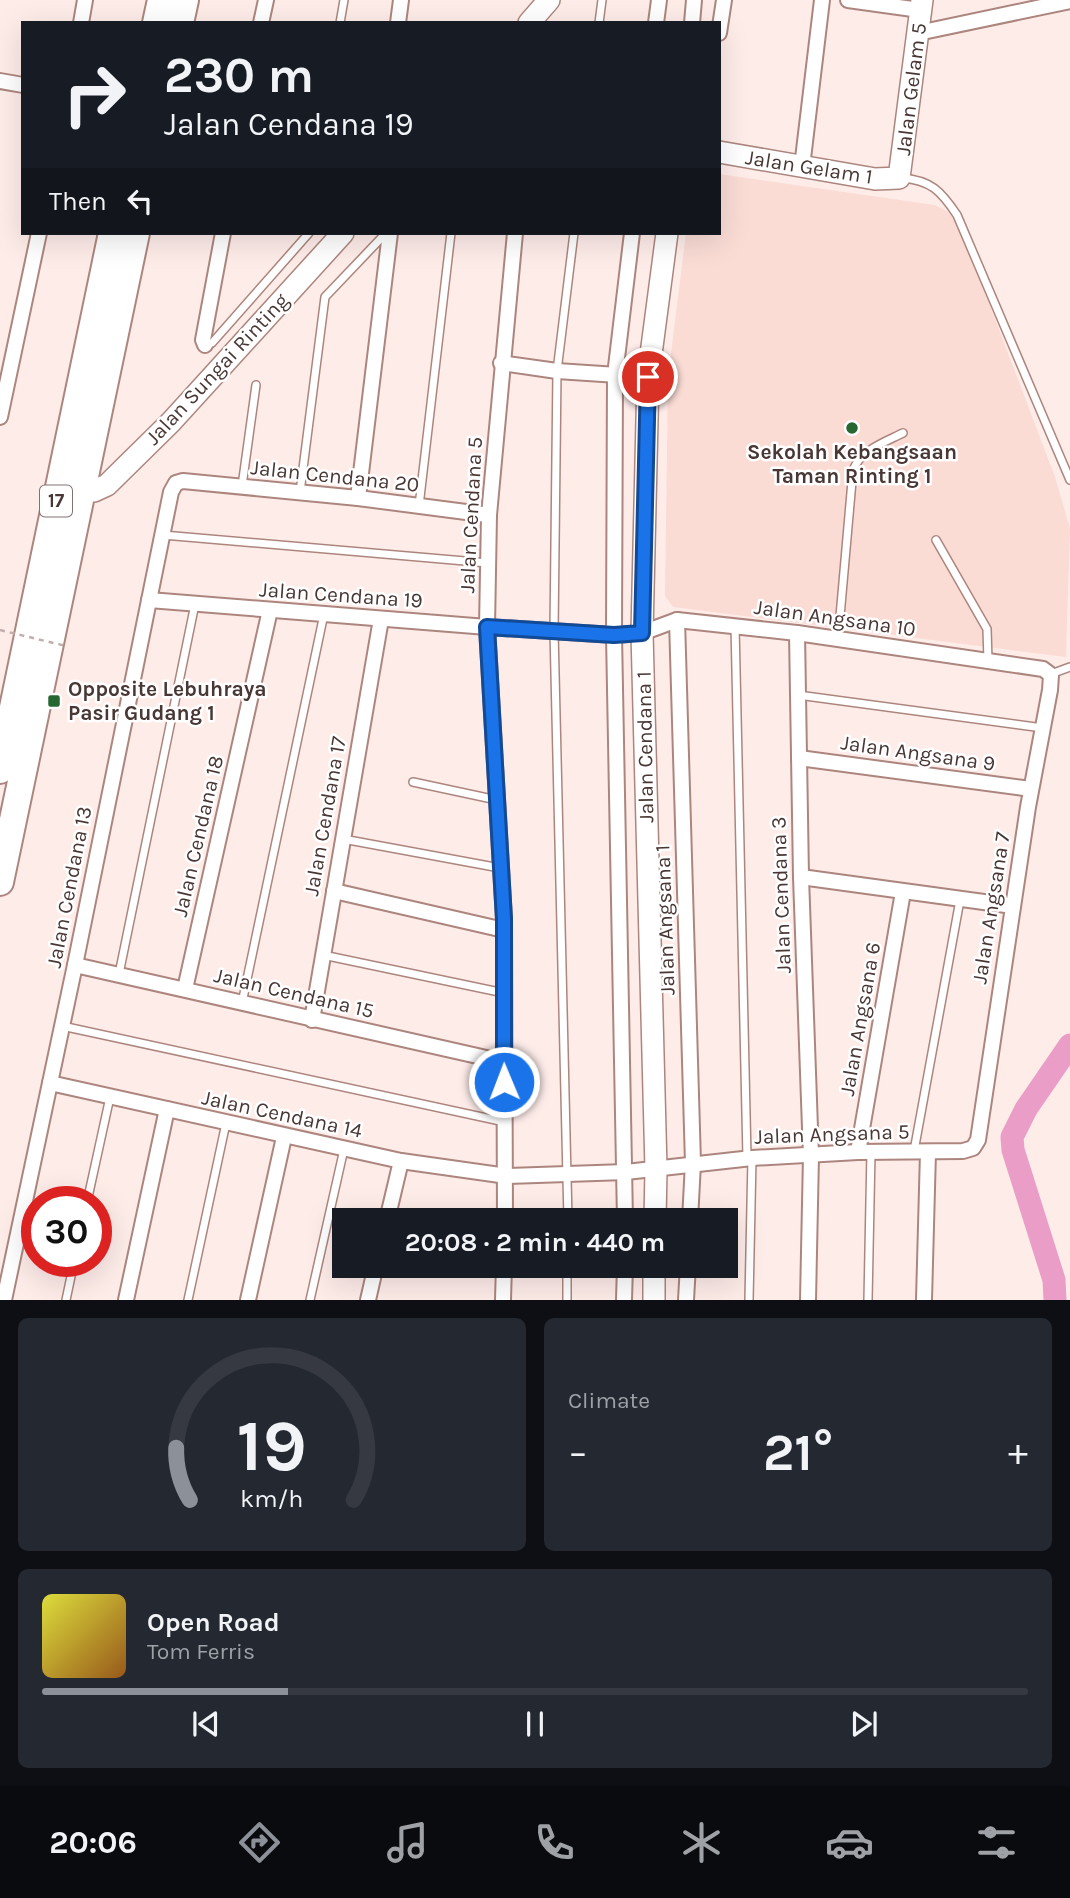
<!DOCTYPE html>
<meta charset="utf-8">
<style>
body{margin:0;font-family:Karla,sans-serif;background:#242831;color:#f1f3f6;height:100vh;display:flex;flex-direction:column;font-size:26px;white-space:nowrap}
*{box-sizing:border-box;margin:0}
p{font-size:23px;color:#9ea1a6}
.icon{flex:none;width:38px;height:38px;fill:none;stroke:currentColor;stroke-width:2;stroke-linecap:round;stroke-linejoin:round}
.map{position:relative;height:1300px;overflow:hidden}
.drawer{display:flex;flex-direction:column;gap:18px;padding:18px;background:#0d0f14;flex:1}
.drawer>*{flex:none}
.banner{position:absolute;left:21px;top:21px;width:700px;height:214px;border-radius:0px;box-shadow:0 7px 28px #0002;background:#171b24;color:#f1f3f6;overflow:hidden}
.speed{position:absolute;left:21px;top:1186px;display:flex;gap:14px;font-size:35px;font-weight:700;text-align:center}
.speed>*{display:grid;place-content:center;width:91px;height:91px;border-radius:50%;background:#171b24;box-shadow:0 7px 28px #0002;line-height:1}
.speed .limit{border:10px solid #d22;background:#fff;color:#111}
.pin{position:absolute;display:grid;place-items:center;width:60px;height:60px;color:#fff;margin:-30px;border:4px solid #fff;border-radius:50%;box-shadow:0 2px 7px #0007}
.me{position:absolute;width:77px;margin:-38px;rotate:359deg;stroke-linejoin:round;filter:drop-shadow(0 0 5px #0008)}
.turn{display:flex;align-items:center;gap:24px;height:147px;padding:0 28px;font-size:32px}
.turn .icon{width:91px;height:91px;stroke-width:2.5}
.turn b{display:block;font-size:49px;line-height:60px}
.then{display:flex;align-items:center;height:66px;padding:0 28px;background:#0003;gap:14px;font-size:26px}
.big{font-size:52px;font-weight:700;line-height:1.1}
.drawer .tile{flex:1;display:flex;flex-direction:column;justify-content:center;gap:10px;min-width:0;padding:0 24px;border-radius:10px;background:#242831}
.drawer .dial{align-items:center;gap:0}
.dial svg{height:182px;overflow:visible;fill:none;stroke:#363941;stroke-width:7;stroke-linecap:round;text-anchor:middle}
.dial text{fill:#f1f3f6;stroke:none}
.song{display:flex;align-items:center;gap:21px}
.cover{width:84px;height:84px;border-radius:10px;background:linear-gradient(135deg,hsl(60 70% 55%),hsl(30 70% 35%))}
.played{height:7px;border-radius:4px;background:linear-gradient(90deg,#8c9099 25%,#363941 25%)}
.keys{display:flex;justify-content:space-around;direction:ltr}
.heat{display:flex;justify-content:space-between;align-items:center;font-size:38px;direction:ltr}
.drawer .tiles{flex:1;display:grid;gap:18px;grid-template-columns:1fr 1fr}
.tile:last-child{grid-column:span 2}
.trip{position:absolute;left:332px;top:1208px;width:406px;height:70px;border-radius:0px;background:#171b24;box-shadow:0 7px 28px #0002;font-weight:700;line-height:70px;text-align:center}
.menu{display:flex;height:112px;justify-content:space-around;align-items:center;background:#090b0e;color:#9ea1a6}
.menu .icon{width:49px;height:49px}
.menu .selected{color:#8c9099}
.menu b{font-size:32px;color:#f1f3f6}
.map>svg:first-child{display:block}
</style>
<div class="map">
<svg width="1070" height="1300" viewBox="0 0 1070 1300">
<rect width="100%" height="100%" fill="#feece9"/>
<polygon fill="#fadcd5" points="719,174 935,205 948,212 959,224 1055,477 1070,528 1066,657 673,607 665,596 668,378 686,233 719,233"/>
<g fill="none" stroke-linecap="round" stroke-linejoin="round">
<polyline stroke="#ea9dc7" stroke-width="23" points="1055,1300 1054,1280 1013,1150 1012,1137 1026,1109 1070,1045"/>
<g stroke="#ac867e" stroke-width="10">
<g id="lane">
<polyline points="340,23 344,0"/>
<polyline points="599,23 602,0"/>
<path d="M 901,178 C 931,180 941,191 957,215 L 1070,480"/>
<polyline points="205,345 212,343 309,233"/>
<polyline points="242,486 256,385"/>
<polyline points="300,492 325,297 386,233"/>
<polyline points="419,506 451,233"/>
<polyline points="163,535 488,563"/>
<polyline points="936,540 987,629 988,661"/>
<polyline points="735,626 747,1158"/>
<path d="M 838,639 L 853,470 C 861,450 885,442 903,433"/>
<polyline points="1051,674 1070,667"/>
<polyline points="798,695 1043,728"/>
<polyline points="413,782 497,800"/>
<polyline points="343,839 500,868"/>
<polyline points="323,955 504,993"/>
<polyline points="119,974 195,604"/>
<polyline points="242,1003 324,614"/>
<polyline points="62,1026 505,1122"/>
<polyline points="914,1151 960,900"/>
<polyline points="87,1202 110,1097"/>
<polyline points="568,1220 554,631 557,371 574,233"/>
<polyline points="66,1300 74,1262"/>
<polyline points="188,1300 226,1123"/>
<polyline points="310,1300 344,1149"/>
<polyline points="567,1300 567,1265"/>
<polyline points="749,1300 752,1158"/>
<polyline points="868,1300 871,1152"/>
</g>
</g>
<g stroke="#ac867e" stroke-width="18">
<g id="street">
<polyline points="848,0 920,10"/>
<polyline points="81,23 85,0"/>
<polyline points="261,23 266,0"/>
<polyline points="398,23 401,0"/>
<polyline points="656,23 659,0"/>
<polyline points="692,23 694,0"/>
<polyline points="719,33 724,0"/>
<polyline points="918,33 1070,1"/>
<polyline points="0,81 23,85"/>
<polyline points="802,167 822,0"/>
<polyline points="205,345 203,340 223,233"/>
<polyline points="501,363 557,371 648,377"/>
<polyline points="0,417 39,233"/>
<polyline points="358,498 390,233"/>
<polyline points="677,620 693,1163 690,1220"/>
<polyline points="797,633 801,877 811,1156 808,1300"/>
<polyline points="799,758 1031,789"/>
<polyline points="801,877 1013,906"/>
<polyline points="334,891 504,930"/>
<polyline points="75,965 504,1062"/>
<polyline points="185,989 270,610"/>
<polyline points="312,1020 381,619"/>
<polyline points="50,1083 401,1161 507,1176 626,1172 752,1158 858,1152 963,1151 973,1148 978,1140 1028,807 1050,690 1051,675 1043,669 797,633 677,620 642,633 614,635 487,627 149,600"/>
<polyline points="858,1152 903,892"/>
<polyline points="387,1220 401,1161"/>
<polyline points="505,1220 504,919 487,627 489,515 515,233"/>
<polyline points="625,1220 614,635 615,375 632,233"/>
<polyline points="4,1300 75,965 171,492 176,483 183,481 358,498 489,515"/>
<polyline points="126,1300 167,1109"/>
<polyline points="248,1300 284,1137"/>
<polyline points="368,1300 376,1265"/>
<polyline points="503,1300 504,1265"/>
<polyline points="624,1300 625,1265"/>
<polyline points="686,1300 688,1265"/>
<polyline points="924,1300 928,1152"/>
</g>
</g>
<g stroke="#ac867e" stroke-width="24">
<g id="secondary">
<polyline points="529,23 549,0"/>
<polyline points="719,152 875,179 899,178 922,0"/>
<polyline points="83,487 94,491 107,485 171,422 343,233"/>
<polyline points="655,1220 656,1169 642,633 648,377 667,233"/>
<polyline points="654,1300 654,1265"/>
</g>
</g>
<g stroke="#ac867e" stroke-width="30">
<g id="highway">
<polyline points="156,23 161,0"/>
<polyline points="180,23 185,0"/>
<polyline points="0,770 112,233"/>
<polyline points="0,882 136,233"/>
</g>
</g>
<use href="#lane" stroke="#fff" stroke-width="7"/>
<use href="#street" stroke="#fff" stroke-width="14"/>
<use href="#secondary" stroke="#fff" stroke-width="21"/>
<use href="#highway" stroke="#fff" stroke-width="26"/>
<polyline stroke="#c1afac" stroke-width="2.5" stroke-dasharray="5 5" stroke-linecap="butt" points="0,630 66,646"/>
</g>
<g fill="none" stroke-linecap="round" stroke-linejoin="round">
<g stroke="#114b97" stroke-width="18">
<polyline id="route" points="504,1082 504,919 487,627 614,635 642,633 648,377"/>
</g>
<use href="#route" stroke="#1a73e8" stroke-width="12"/>
</g>
<g fill="#276832" stroke="#fff" stroke-width="2.5">
<circle cx="852" cy="428" r="7"/>
<rect x="47" y="694" width="14" height="14" rx="3.5"/>
</g>
<g text-anchor="middle" dominant-baseline="central" stroke-width="5" stroke-linejoin="round" paint-order="stroke">
<rect fill="#fff" stroke="#7f7371" stroke-width="2" x="40" y="485.5" width="32" height="31" rx="5"/>
<g font-size="19" font-weight="bold" fill="#483734">
<text x="56" y="501">17</text>
</g>
<g font-size="21" fill="#483734" stroke="#fff">
<text transform="translate(911 89) rotate(-83)">Jalan Gelam 5</text>
<text transform="translate(809 167) rotate(9)">Jalan Gelam 1</text>
<text transform="translate(217 369) rotate(-47)">Jalan Sungai Rinting</text>
<text transform="translate(335 476) rotate(6)">Jalan Cendana 20</text>
<text transform="translate(471 515) rotate(-87)">Jalan Cendana 5</text>
<text transform="translate(341 595) rotate(4)">Jalan Cendana 19</text>
<text transform="translate(835 618) rotate(8)">Jalan Angsana 10</text>
<text transform="translate(645 747) rotate(-91)">Jalan Cendana 1</text>
<text transform="translate(918 753) rotate(8)">Jalan Angsana 9</text>
<text transform="translate(325 816) rotate(-80)">Jalan Cendana 17</text>
<text transform="translate(198 836) rotate(-77)">Jalan Cendana 18</text>
<text transform="translate(69 887) rotate(-79)">Jalan Cendana 13</text>
<text transform="translate(781 895) rotate(-92)">Jalan Cendana 3</text>
<text transform="translate(991 908) rotate(-81)">Jalan Angsana 7</text>
<text transform="translate(665 920) rotate(-92)">Jalan Angsana 1</text>
<text transform="translate(294 993) rotate(13)">Jalan Cendana 15</text>
<text transform="translate(860 1019) rotate(-80)">Jalan Angsana 6</text>
<text transform="translate(282 1114) rotate(12)">Jalan Cendana 14</text>
<text transform="translate(832 1134) rotate(-2)">Jalan Angsana 5</text>
</g>
<g font-size="21" font-weight="bold" fill="#483734" stroke="#fff">
<text x="852" y="452">Sekolah Kebangsaan<tspan x="852" dy="24">Taman Rinting 1</tspan></text>
<text x="68" y="689" text-anchor="start">Opposite Lebuhraya<tspan x="68" dy="24">Pasir Gudang 1</tspan></text>
</g>
</g>
</svg>
<div class="speed"><div class="limit">30</div></div>
<div class="pin" style="left:648px;top:377px;background:#d93025"><svg class="icon" aria-label="arrive" viewBox="0 0 24 24"><path d="M6 21V4h12l-3 4 3 4H6"/></svg></div>
<svg class="me" style="left:504px;top:1082px" viewBox="-20 -20 40 40"><circle r="17" fill="#1a73e8" stroke="#fff" stroke-width="3"/><path d="M0-11L8 9 0 5-8 9z" fill="#fff"/></svg>
<div class="trip">20:08 · 2 min · 440 m</div>
<div class="banner">
<div class="turn"><svg class="icon" aria-label="right" viewBox="0 0 24 24"><path d="M7 20v-9h11M14 6l5 5-5 5"/></svg><div><b>230 m</b>Jalan Cendana 19</div></div>
<div class="then">Then<svg class="icon" aria-label="left" viewBox="0 0 24 24"><path d="M17 20v-9H6M10 6l-5 5 5 5"/></svg></div>
</div>
</div>
<section class="drawer">
<div class="tiles">
<div class="tile dial"><svg viewBox="0 0 100 80">
<path d="M14 69A42 42 0 1 1 86 69"/>
<path d="M14 69A42 42 0 0 1 8 46" stroke="#8c9099"/>
<text x="50" y="56" font-size="32" font-weight="700">19</text>
<text x="50" y="72" font-size="11">km/h</text>
</svg></div>
<div class="tile"><p>Climate</p>
<div class="heat"><a>−</a><b class="big">21°</b><a>+</a></div>
</div>
<div class="tile">
<div class="song"><i class="cover"></i><div><b>Open Road</b><p>Tom Ferris</p></div></div>
<div class="played"></div>
<div class="keys"><svg class="icon" aria-label="previous" viewBox="0 0 24 24"><path d="M18 5L8 12l10 7zM5 5v14"/></svg><svg class="icon" aria-label="pause" viewBox="0 0 24 24"><path d="M8 5v14M16 5v14"/></svg><svg class="icon" aria-label="next" viewBox="0 0 24 24"><path d="M6 5l10 7-10 7zM19 5v14"/></svg></div>
</div>
</div>
</section>
<nav class="menu">
<b>20:06</b>
<svg class="icon selected" aria-label="directions" viewBox="0 0 24 24"><path d="M12 3l9 9-9 9-9-9zM9 14v-3h6M13 9l2 2-2 2"/></svg>
<svg class="icon" aria-label="music" viewBox="0 0 24 24"><path d="M9 18V5l10-2v13"/><circle cx="6" cy="18" r="3"/><circle cx="16" cy="16" r="3"/></svg>
<svg class="icon" aria-label="phone" viewBox="0 0 24 24"><path d="M5 4h4l2 5-3 2q2 4 5 5l2-3 5 2v4C11 20 4 13 5 4z"/></svg>
<svg class="icon" aria-label="climate" viewBox="0 0 24 24"><path d="M12 3v18M4 7l16 10M4 17L20 7"/></svg>
<svg class="icon" aria-label="car" viewBox="0 0 24 24"><path d="M5 17H2v-5l4-1 3-4h7l3 4 3 1v5h-3M9 17h6M6 11h13"/><circle cx="7" cy="17" r="2"/><circle cx="17" cy="17" r="2"/></svg>
<svg class="icon" aria-label="filters" viewBox="0 0 24 24"><path d="M4 7h16M4 17h16"/><circle cx="9" cy="7" r="2"/><circle cx="15" cy="17" r="2"/></svg>
</nav>
